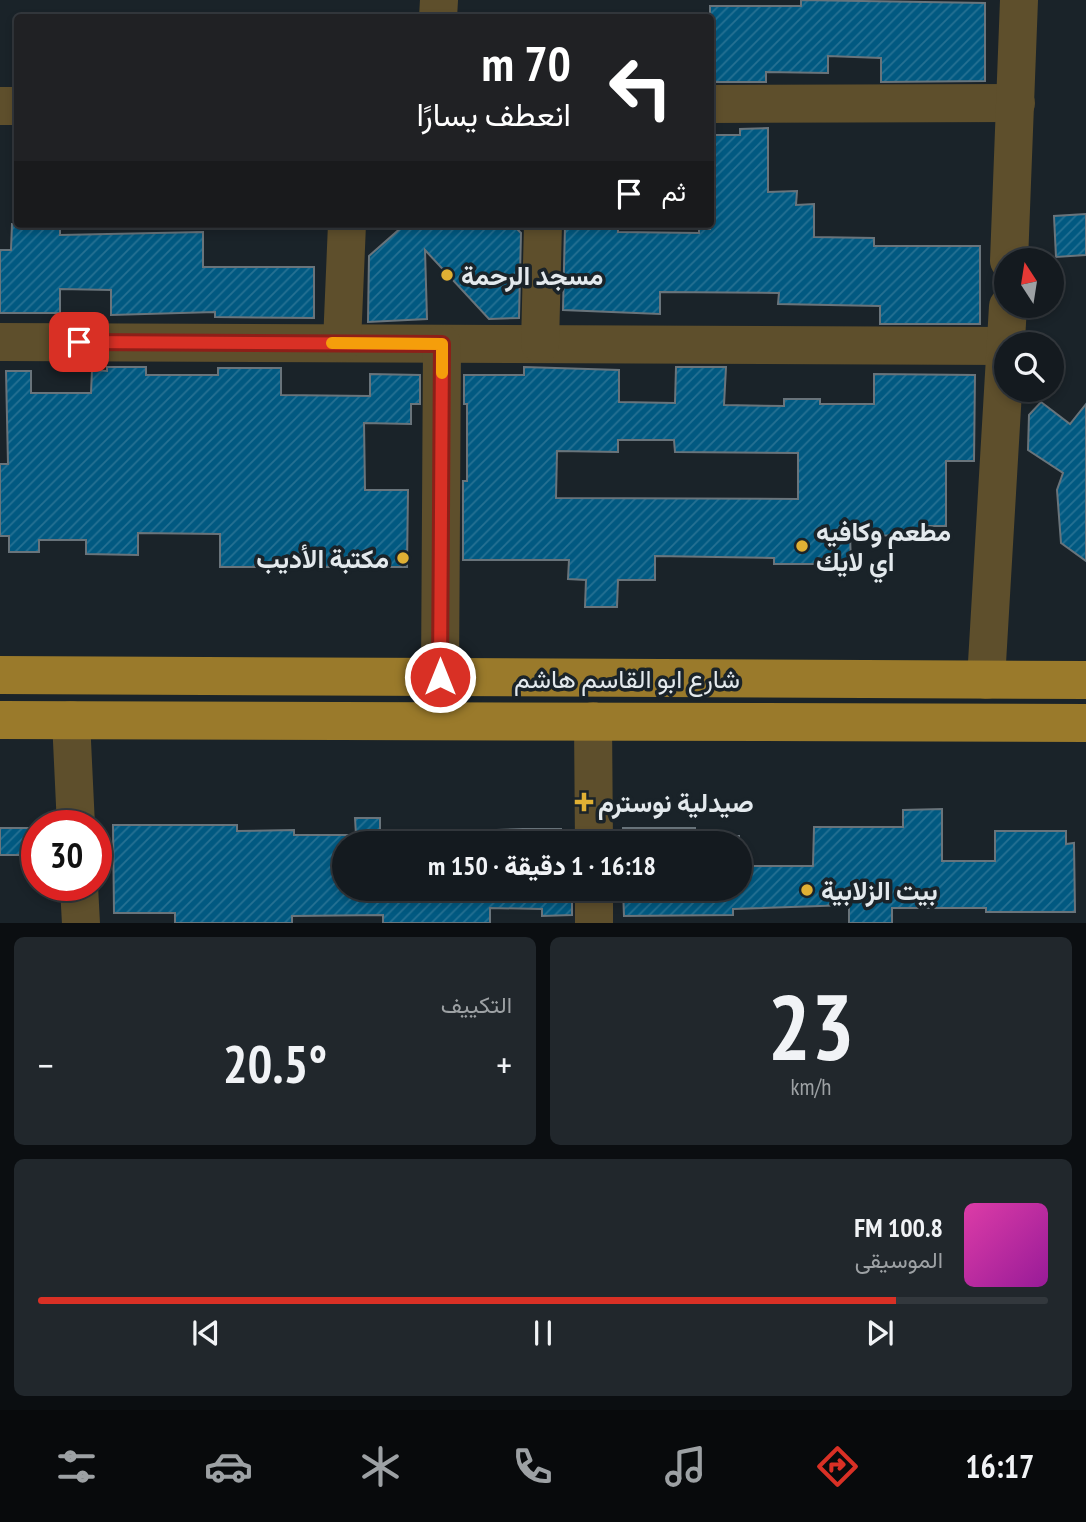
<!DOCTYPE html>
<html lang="ar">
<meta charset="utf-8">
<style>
body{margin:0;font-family:"PT Sans Narrow",Vazirmatn,sans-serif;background:#21272c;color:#f1f3f6;direction:rtl;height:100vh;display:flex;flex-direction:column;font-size:26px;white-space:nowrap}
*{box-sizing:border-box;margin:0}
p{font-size:23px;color:#9da1a4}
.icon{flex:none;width:38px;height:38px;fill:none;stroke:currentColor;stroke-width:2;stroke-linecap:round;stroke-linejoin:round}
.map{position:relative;height:923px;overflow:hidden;direction:ltr}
.sheet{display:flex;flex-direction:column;gap:14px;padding:14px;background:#0b0e11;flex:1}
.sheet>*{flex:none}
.guide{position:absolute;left:14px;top:14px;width:700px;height:214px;border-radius:7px;box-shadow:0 4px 10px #0003,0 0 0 2px #33383d;direction:rtl;background:#202124;color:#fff;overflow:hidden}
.needle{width:46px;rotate:348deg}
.tools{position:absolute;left:994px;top:248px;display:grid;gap:14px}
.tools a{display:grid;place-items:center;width:70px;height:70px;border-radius:50%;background:#141a1f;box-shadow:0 4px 10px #0003,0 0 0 2px #33383d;font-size:35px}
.speed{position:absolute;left:21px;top:810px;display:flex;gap:14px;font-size:35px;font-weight:700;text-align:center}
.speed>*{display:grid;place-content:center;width:91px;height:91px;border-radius:50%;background:#141a1f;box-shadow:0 4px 10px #0003,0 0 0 2px #33383d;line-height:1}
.speed .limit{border:10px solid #d22;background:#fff;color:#111}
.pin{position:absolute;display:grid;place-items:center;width:60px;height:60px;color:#fff;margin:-30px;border-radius:14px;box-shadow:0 4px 10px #0006}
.me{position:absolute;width:77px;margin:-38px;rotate:0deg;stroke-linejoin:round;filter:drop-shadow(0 0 5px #0008)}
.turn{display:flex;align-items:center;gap:24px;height:147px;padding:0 28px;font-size:32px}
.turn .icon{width:91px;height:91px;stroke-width:2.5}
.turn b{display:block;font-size:49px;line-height:60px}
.then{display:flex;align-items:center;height:66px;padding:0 28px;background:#0003;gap:14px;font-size:26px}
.big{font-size:52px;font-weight:800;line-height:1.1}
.sheet .card{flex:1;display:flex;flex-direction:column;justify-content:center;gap:10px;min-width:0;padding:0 24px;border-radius:10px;background:#21272c}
.sheet .dial{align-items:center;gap:0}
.dial b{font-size:91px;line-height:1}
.song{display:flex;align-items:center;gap:21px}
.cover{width:84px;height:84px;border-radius:10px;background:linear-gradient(135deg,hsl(320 70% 55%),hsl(300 70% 35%))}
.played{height:7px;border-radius:4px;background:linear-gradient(90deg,#d93025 85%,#33383d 85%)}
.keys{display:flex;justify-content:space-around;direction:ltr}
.heat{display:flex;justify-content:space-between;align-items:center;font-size:38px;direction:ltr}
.sheet .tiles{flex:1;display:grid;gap:14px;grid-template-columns:1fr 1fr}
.card:last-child{grid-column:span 2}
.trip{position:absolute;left:332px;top:831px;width:420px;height:70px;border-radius:35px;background:#141a1f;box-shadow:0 4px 10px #0003,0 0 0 2px #33383d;font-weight:800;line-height:70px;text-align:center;direction:rtl}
.menu{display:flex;height:112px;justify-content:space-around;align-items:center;background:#080a0c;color:#9da1a4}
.menu .icon{width:49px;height:49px}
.menu .selected{color:#d93025}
.menu b{font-size:32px;color:#f1f3f6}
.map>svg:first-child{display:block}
</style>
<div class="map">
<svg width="1086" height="924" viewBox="0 0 1086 924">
<defs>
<pattern id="building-hatch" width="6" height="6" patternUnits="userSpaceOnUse" patternTransform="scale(1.75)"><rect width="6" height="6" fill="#015981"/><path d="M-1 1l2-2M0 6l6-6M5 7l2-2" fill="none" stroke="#267193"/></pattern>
</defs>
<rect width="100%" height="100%" fill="#1a2329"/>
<g fill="url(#building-hatch)" stroke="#69747b" stroke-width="2" fill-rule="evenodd">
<polygon points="801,0 985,3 985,81 881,82 881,58 828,56 828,73 766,72 766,82 710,82 710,6 801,6"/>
<polygon points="768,128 768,192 797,191 796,205 814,204 814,237 874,238 874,246 980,246 980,324 880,324 880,306 778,304 779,293 660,292 660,314 563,310 565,226 618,228 618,232 699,233 699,229 710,229 710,135 740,135 740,129"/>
<polygon points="1086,214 1086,255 1056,257 1054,216"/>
<polygon points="12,224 60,225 60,235 203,232 203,267 314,267 314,318 215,317 215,312 111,315 111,290 60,289 60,313 0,313 0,250 11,250"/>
<polygon points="400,224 512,224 521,233 519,318 489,319 425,250 427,319 368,322 369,256 403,226"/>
<polygon points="107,367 146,367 146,375 218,375 218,368 281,368 281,395 370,396 370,374 420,375 420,404 411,404 411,424 364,423 365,490 408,490 407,567 220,567 220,534 138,533 138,555 86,554 86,540 39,540 39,552 9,552 9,536 0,536 0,464 8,464 6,371 31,371 31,393 91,393 92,370 107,371"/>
<path d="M 524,367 L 619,370 L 619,402 L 675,403 L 676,367 L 726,367 L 724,405 L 784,406 L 784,399 L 820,399 L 820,404 L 874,404 L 874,374 L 975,375 L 974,461 L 946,461 L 946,526 L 925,526 L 924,536 L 850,535 L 851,564 L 774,564 L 774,558 L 655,556 L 655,580 L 618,580 L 617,607 L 585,607 L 586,580 L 568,579 L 569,560 L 463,560 L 463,481 L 467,481 L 467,404 L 464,404 L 464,375 L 524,375 ZM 618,440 L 674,440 L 675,452 L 798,453 L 798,499 L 556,498 L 557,451 L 618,452 Z"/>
<polygon points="1041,402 1070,424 1086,404 1086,561 1061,543 1057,490 1063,473 1028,450 1029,415"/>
<polygon points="942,809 942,861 995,861 995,831 1066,831 1066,844 1074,843 1075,912 986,912 986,908 892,908 892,923 849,923 849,905 733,909 733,915 624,916 623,889 740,889 740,866 813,866 814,827 903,827 903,810"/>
<polygon points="355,818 380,818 380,837 410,837 410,844 345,844 345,889 561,889 561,892 572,892 572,915 542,916 542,909 490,908 490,923 383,923 383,915 292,916 292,923 175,923 175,913 114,913 113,825 237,825 237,831 294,830 294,835 356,835"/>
<rect x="0" y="828" width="37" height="27"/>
<polygon points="623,828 695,828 695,836 739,836 739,844 623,844"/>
<polygon points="523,829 561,829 561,844 470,844 470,831"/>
</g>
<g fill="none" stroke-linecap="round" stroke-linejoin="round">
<g stroke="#5e4f2c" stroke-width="38">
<polyline points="438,18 439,0"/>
<polyline points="710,104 1016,103"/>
<polyline points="0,106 18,106"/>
<polyline points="1009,261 1019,0"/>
<polyline points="0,342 1006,346"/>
<polyline points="342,343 347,224"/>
<polyline points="540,344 543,224"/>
<polyline points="440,677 442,344"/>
<polyline points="986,680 1008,306"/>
<polyline points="71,720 76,826"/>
<polyline points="593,721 594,844"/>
<polyline points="79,886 81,924"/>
<polyline points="594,889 594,924"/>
</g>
<g stroke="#9a7a2b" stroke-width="38">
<polyline points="0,675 1086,680"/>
<polyline points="0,720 1086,723"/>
</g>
</g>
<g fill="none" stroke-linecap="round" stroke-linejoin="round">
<g stroke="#8d1f18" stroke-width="18">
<polyline id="route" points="79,342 442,344 440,677"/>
</g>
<use href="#route" stroke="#d93025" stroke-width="12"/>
<polyline stroke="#f59e0b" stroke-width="12" points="332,343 442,344 442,373"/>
</g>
<g fill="#e0b034" stroke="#1a2329" stroke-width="2.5">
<circle cx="447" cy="275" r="7"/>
<circle cx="802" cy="546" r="7"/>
<circle cx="403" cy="558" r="7"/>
<path d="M580.5 791.5h7v7h7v7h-7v7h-7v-7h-7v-7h7z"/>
<circle cx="807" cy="890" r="7"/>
</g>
<g text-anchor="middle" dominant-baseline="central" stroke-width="7" stroke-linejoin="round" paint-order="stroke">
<g font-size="26" font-weight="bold" fill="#e3e9ed" stroke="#1a2329" text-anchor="start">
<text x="461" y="275">مسجد الرحمة</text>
<text x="816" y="531">مطعم وكافيه<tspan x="816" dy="30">اي لايك</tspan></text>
<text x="389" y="558" text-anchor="end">مكتبة الأديب</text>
<text x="598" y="802">صيدلية نوسترم</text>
<text x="821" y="890">بيت الزلابية</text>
</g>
<g font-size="26" fill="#e3e9ed" stroke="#1a2329">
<text x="627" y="678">شارع ابو القاسم هاشم</text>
</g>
</g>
</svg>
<div class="tools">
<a><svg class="needle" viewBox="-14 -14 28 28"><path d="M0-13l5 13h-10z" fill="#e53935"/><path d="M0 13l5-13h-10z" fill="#9da1a4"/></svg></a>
<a><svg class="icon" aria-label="search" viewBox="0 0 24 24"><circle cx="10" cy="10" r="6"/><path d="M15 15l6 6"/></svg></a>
</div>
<div class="speed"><div class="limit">30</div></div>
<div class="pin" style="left:79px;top:342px;background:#d93025"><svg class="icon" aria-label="arrive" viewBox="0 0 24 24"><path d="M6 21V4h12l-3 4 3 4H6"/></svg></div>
<svg class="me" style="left:440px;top:677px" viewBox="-20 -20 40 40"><circle r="17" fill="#d93025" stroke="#fff" stroke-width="3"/><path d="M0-11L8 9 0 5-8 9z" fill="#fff"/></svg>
<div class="trip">16:18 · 1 دقيقة · 150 m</div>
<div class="guide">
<div class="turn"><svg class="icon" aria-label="left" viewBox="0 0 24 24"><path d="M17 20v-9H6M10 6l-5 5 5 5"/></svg><div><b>70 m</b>انعطف يسارًا</div></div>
<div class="then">ثم<svg class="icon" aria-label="arrive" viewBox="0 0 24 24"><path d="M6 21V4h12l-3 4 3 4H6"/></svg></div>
</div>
</div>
<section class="sheet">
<div class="tiles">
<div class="card dial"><b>23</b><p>km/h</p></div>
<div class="card"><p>التكييف</p>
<div class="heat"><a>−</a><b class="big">20.5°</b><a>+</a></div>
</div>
<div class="card">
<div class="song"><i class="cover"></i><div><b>100.8 FM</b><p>الموسيقى</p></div></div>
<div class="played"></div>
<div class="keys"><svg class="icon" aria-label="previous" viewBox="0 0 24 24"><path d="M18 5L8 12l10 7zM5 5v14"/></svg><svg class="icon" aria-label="pause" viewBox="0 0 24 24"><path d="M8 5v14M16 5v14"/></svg><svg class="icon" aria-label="next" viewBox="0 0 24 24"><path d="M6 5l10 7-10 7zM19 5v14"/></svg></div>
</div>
</div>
</section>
<nav class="menu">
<b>16:17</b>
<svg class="icon selected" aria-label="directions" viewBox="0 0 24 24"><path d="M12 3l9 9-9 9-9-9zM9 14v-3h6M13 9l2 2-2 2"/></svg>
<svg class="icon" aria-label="music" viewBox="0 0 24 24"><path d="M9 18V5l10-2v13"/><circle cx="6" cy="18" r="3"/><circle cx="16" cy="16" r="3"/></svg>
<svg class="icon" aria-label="phone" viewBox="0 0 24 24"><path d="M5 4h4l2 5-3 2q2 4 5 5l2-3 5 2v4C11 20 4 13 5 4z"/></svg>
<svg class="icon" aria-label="climate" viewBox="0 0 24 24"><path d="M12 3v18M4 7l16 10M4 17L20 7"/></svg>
<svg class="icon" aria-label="car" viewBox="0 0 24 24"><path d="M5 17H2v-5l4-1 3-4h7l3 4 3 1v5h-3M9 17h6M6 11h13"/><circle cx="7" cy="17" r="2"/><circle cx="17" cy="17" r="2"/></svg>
<svg class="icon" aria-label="filters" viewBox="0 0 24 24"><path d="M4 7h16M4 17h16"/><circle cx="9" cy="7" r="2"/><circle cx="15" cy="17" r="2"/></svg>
</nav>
